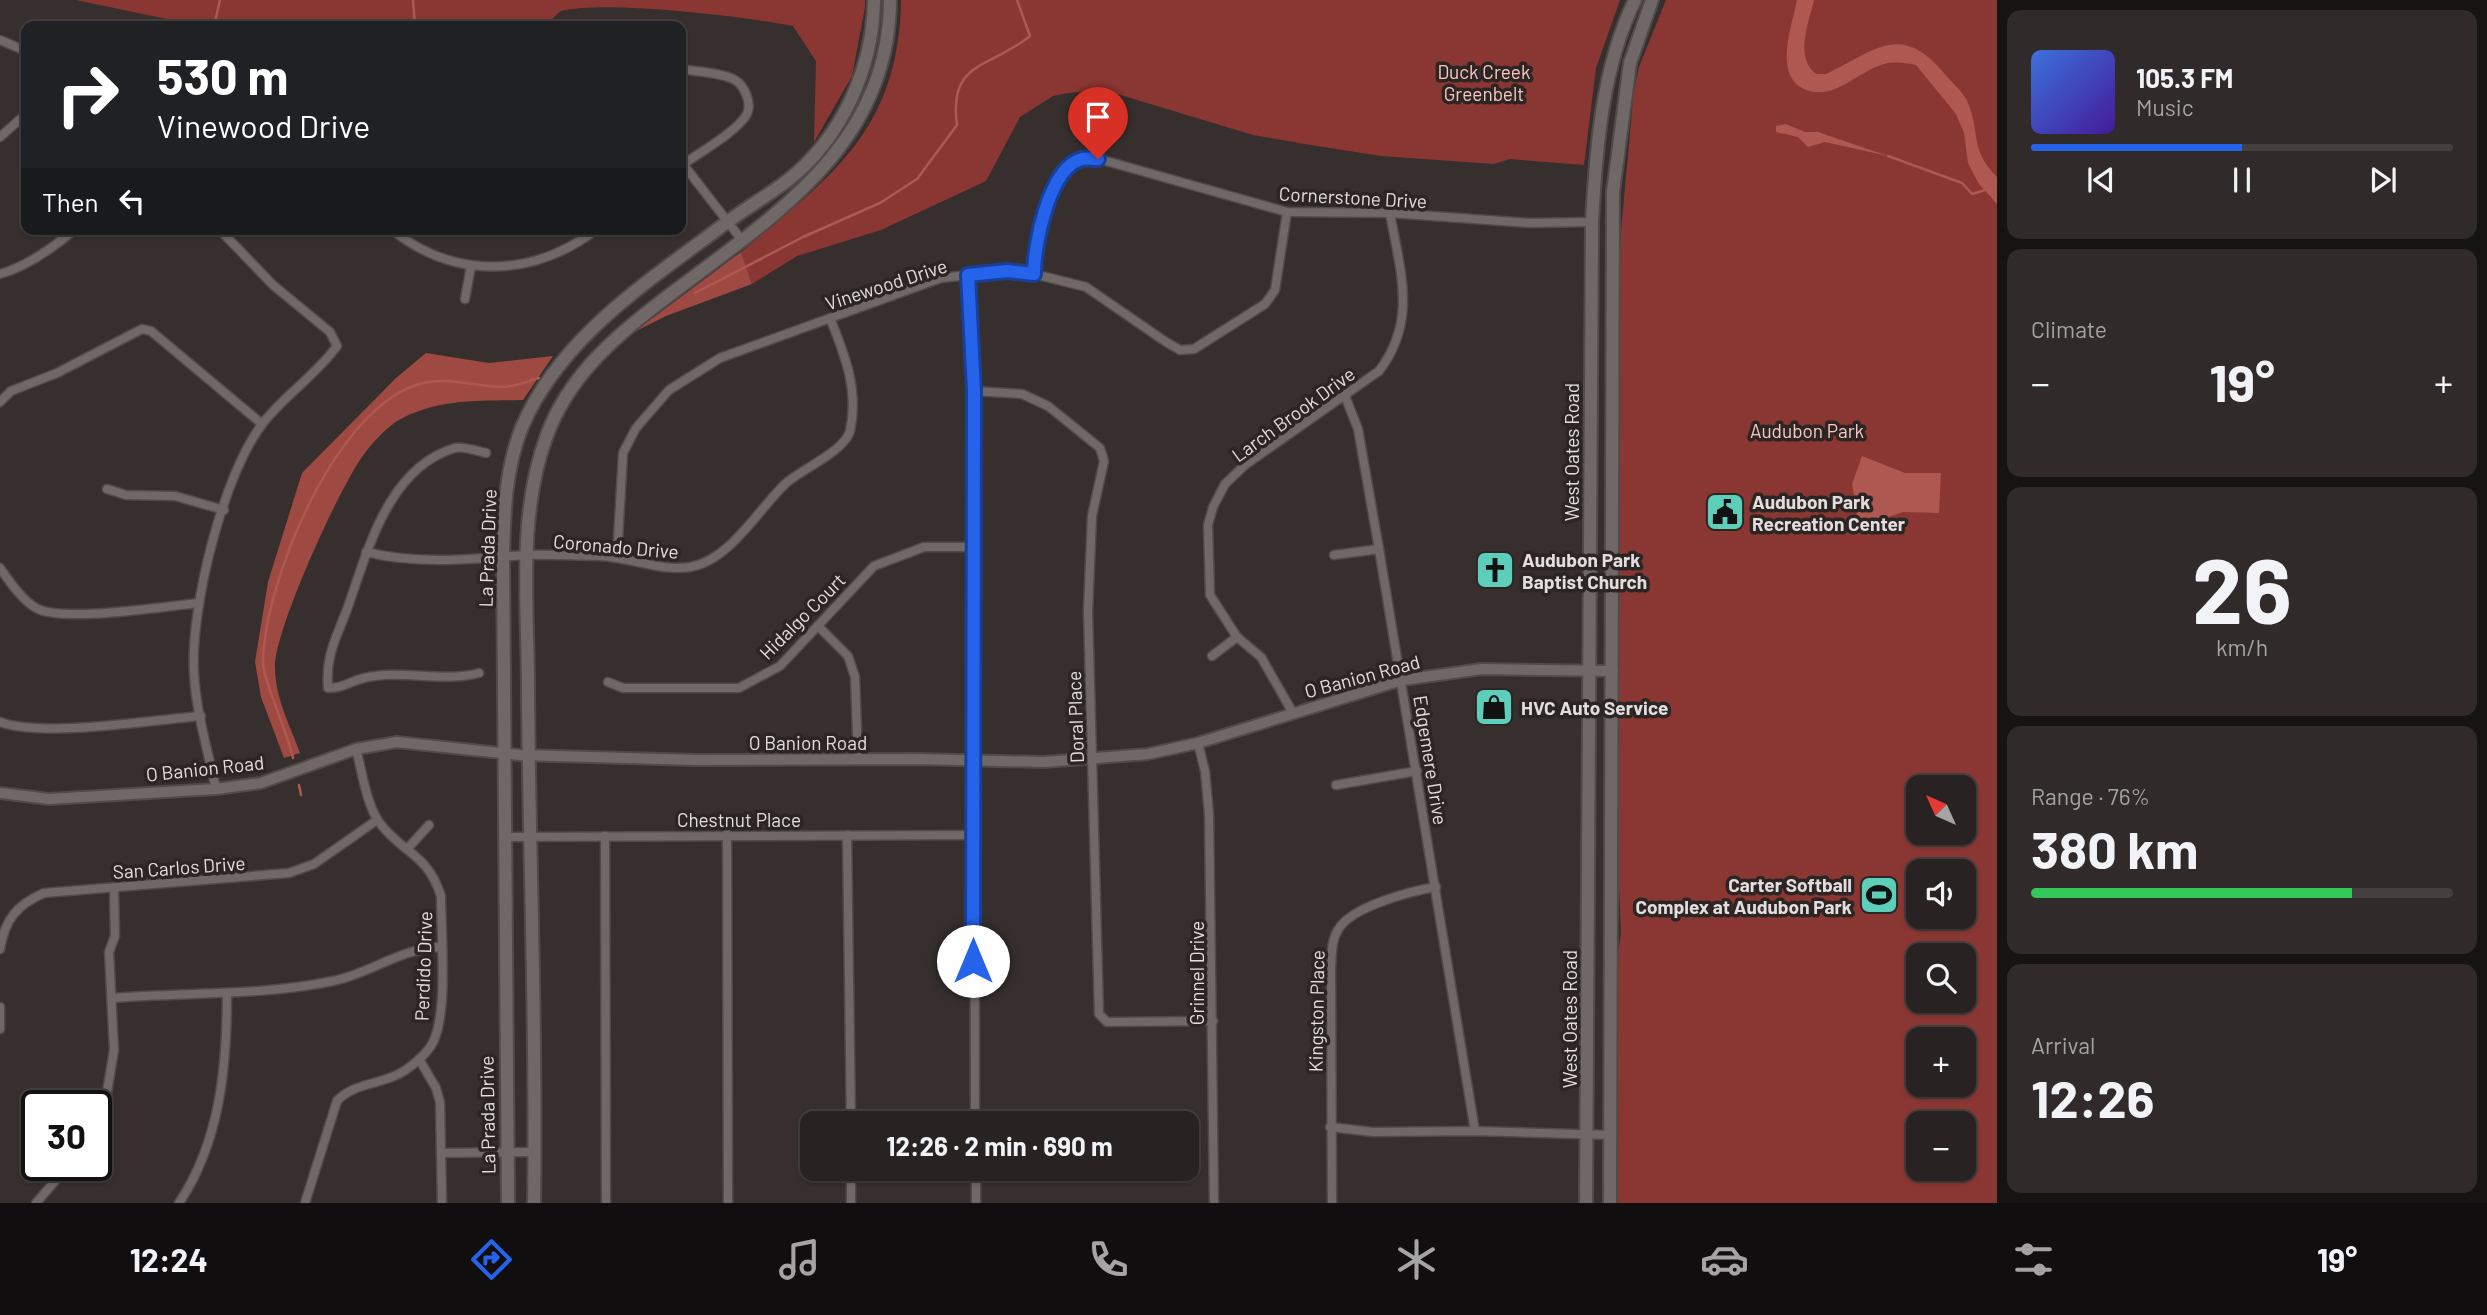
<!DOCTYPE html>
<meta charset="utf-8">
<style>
body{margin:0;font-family:Barlow,sans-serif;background:#302b2a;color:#f1f3f6;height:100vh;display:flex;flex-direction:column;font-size:26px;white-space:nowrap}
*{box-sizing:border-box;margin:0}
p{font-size:23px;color:#a5a4a5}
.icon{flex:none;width:38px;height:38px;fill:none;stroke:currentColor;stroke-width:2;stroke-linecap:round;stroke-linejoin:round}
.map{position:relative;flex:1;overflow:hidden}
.panel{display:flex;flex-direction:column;gap:10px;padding:10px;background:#161313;width:490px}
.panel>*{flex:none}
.guide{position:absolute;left:21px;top:21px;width:665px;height:214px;border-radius:14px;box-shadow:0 2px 5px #0004,0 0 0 2px #444040;background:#202124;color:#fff;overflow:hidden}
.needle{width:46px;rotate:315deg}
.buttons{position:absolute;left:1906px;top:775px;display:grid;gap:14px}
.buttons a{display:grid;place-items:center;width:70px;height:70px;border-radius:14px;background:#282322;box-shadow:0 2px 5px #0004,0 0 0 2px #444040;font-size:35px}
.speed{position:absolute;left:21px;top:1090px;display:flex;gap:14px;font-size:35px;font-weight:700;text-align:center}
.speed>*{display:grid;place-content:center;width:91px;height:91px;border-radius:50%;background:#282322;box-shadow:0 2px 5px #0004,0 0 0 2px #444040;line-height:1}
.speed .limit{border:4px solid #111;border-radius:10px;background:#fff;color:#111}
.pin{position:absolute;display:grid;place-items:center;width:60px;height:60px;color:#fff;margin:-72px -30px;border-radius:50% 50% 50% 0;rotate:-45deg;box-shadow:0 0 7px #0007}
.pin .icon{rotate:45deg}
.me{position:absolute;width:77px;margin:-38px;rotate:0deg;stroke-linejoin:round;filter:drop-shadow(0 0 5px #0008)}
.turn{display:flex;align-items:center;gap:24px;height:147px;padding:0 21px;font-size:32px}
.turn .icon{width:91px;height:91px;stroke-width:2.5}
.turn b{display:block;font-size:49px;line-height:60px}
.then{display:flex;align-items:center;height:66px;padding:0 21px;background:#0003;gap:14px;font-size:26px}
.big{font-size:52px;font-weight:700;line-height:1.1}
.panel .card{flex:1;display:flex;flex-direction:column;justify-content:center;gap:10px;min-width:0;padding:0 24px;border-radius:14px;background:#302b2a}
.panel .dial{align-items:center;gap:0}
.dial b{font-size:91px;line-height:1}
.song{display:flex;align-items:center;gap:21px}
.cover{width:84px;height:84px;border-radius:10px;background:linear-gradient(135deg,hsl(220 70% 55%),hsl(260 70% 35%))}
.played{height:7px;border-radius:4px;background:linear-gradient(90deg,#2563eb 50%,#444040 50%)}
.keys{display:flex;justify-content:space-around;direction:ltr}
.heat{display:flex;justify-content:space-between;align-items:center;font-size:38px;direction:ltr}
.charge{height:10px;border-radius:5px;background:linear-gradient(90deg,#34c759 76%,#444040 0)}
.trip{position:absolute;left:800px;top:1111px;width:399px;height:70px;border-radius:14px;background:#282322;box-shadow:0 2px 5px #0004,0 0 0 2px #444040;font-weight:700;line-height:70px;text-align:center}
.tab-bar{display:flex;height:112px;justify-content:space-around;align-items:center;background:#100e0e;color:#a5a4a5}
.tab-bar .icon{width:49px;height:49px}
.tab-bar .on{color:#2563eb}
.tab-bar b{font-size:32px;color:#f1f3f6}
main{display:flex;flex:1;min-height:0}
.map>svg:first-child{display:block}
</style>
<main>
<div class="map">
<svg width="1997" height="1203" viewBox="0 0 1997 1203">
<rect width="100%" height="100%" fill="#362f2e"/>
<g fill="#8a3733" fill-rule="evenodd">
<path d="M 76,0 L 865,0 L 865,7 L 852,76 L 814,142 L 816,61 L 793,26 C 740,16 606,0 561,11 C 555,15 550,22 545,26 L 200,26 Z"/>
<path d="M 901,0 L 1620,0 L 1596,68 L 1584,165 L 1510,159 L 1494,164 L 1381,156 L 1317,146 L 1253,135 L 1104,90 L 1068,93 L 1053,96 L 1020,117 L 986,181 L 881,230 L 797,256 L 752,284 L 741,252 C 832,176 899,130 901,0 Z"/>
<path d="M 1666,0 L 1997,0 L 1997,1203 L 1614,1203 L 1616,969 L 1621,933 L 1617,840 L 1619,252 L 1634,90 L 1639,67 ZM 1918,788 L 1964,788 L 1964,833 L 1918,833 ZM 1918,872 L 1964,872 L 1964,917 L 1918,917 ZM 1918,956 L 1964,956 L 1964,1001 L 1918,1001 ZM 1918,1040 L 1964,1040 L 1964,1085 L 1918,1085 ZM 1918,1124 L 1964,1124 L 1964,1169 L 1918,1169 Z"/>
</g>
<g fill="#9f4943">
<polygon points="741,252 752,284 666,316 634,332"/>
<path d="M 426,353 L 489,363 L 553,356 L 523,400 C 480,401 438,398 399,420 C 387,427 370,445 362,457 C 338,491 275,629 275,667 C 275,698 290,725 300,753 L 284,758 L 261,697 L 255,662 L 268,582 L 302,473 L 396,378 Z"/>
</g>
<g fill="#af5751">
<path d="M 1797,0 L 1814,0 C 1809,22 1794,57 1816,74 L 1826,74 C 1875,51 1900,21 1944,73 C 1951,82 1964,92 1968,103 C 1981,135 1969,148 1997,177 L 1997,204 L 1979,184 L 1968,163 L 1964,133 L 1956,114 L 1916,65 C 1906,63 1894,61 1884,64 C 1856,72 1834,102 1804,89 C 1773,75 1792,26 1797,0 Z"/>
<polygon points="1786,124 1805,132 1818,132 1888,156 1825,142 1808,147 1798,137 1776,132 1776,126"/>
<polygon points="1862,456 1905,473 1941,473 1939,513 1903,512 1859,527 1852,484"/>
</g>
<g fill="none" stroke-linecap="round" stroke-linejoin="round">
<g stroke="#af5751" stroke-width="2.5">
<polyline points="413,0 415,26"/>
<polyline points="214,26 220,0"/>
<polyline points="1888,156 1962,183 1972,194 1985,190"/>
<path d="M 695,293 L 803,237 L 880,203 L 917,179 L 957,125 C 948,60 990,69 1030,36 L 1017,0"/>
<path d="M 293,758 C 288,733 263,681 263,662 C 264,582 337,403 423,383 C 450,377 477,387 503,387 C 515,387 528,381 539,378"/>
<polyline points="299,785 301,795"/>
</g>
<g stroke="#504b4a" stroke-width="11">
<g id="minor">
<polyline points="0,40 26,51"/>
<path d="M 681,69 C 697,72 721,72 735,80 C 745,86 752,104 747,114 C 738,131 697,154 681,166"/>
<polyline points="0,137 26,114"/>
<polyline points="683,164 741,239"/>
<path d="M 391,229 C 454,280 533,278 597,229"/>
<path d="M 0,274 C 28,266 53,248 75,229"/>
<path d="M 1034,274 C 1034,246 1049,167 1082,159 C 1087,158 1093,159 1099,159 L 1287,212 L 1390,213 L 1529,223 L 1592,222"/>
<polyline points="968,275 974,391 975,1124"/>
<polyline points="465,299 471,266"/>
<polyline points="974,391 1022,394 1048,406 1100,448 1104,461 1092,516 1088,611 1099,1014 1107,1022 1213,1021"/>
<polyline points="1345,396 1358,429 1379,549 1475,1131"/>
<polyline points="0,402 11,391 57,373 142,329 151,331 262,424"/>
<polyline points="107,489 126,495 175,496 224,510"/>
<path d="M 366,552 C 418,565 473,559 525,555 C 550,554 575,556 600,556 C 629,557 661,572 690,567 C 729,561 758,510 785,484 C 800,470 845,451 850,431 C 859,391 845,355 830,318"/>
<polyline points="1334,555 1379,549"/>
<polyline points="617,557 623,453 636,428 669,390 720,358 941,278 1007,271 1034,274 1086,287 1166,342 1180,350 1194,349 1265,304 1275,290 1287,212"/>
<path d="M 0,568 C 9,581 22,600 36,608 C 63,623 166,606 199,603"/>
<polyline points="818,626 848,656 855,677 858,759"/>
<polyline points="1212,656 1237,637"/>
<path d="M 479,673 C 441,683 402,669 364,678 C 349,681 346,688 328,688 C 325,652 339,634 350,601 C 369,546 390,467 455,448 C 463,446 477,451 486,453"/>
<polyline points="608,682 623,688 739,688 780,666 874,566 924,547 973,547"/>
<path d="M 1293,713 L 1261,657 L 1237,637 L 1210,595 L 1208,525 L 1213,507 L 1225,484 L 1245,465 L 1379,371 C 1418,320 1400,271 1390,213"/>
<path d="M 0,722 C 42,738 152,720 201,716"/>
<polyline points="1198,743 1205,771 1209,814 1214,1203"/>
<polyline points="1336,785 1417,771"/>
<path d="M 216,789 C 208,751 196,712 194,673 C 190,609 223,474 263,423 C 285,395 316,375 337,346 L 330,332 L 273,285 L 219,229"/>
<polyline points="727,834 728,1203"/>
<polyline points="847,835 851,1124"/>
<polyline points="605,836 606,1203"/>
<polyline points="505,837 973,835"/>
<polyline points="408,848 429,825"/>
<path d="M 0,949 C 5,920 16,905 44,893 L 289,873 L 314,864 L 377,820"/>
<path d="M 113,998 C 186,992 261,996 333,981 C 372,973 398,949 440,947"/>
<polyline points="0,1007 0,1029"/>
<polyline points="419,1059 436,1088 440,1102 442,1203"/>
<polyline points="96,1124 105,1104 114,1050 109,952 115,936 114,888"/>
<polyline points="1330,1127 1373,1132 1475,1131 1610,1135"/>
<polyline points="441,1153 535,1152"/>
<polyline points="976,1169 976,1203"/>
<polyline points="36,1203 68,1166"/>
<path d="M 179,1203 C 220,1142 227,1066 227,994"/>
<path d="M 305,1203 L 337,1101 C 354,1082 383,1085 404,1071 C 415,1064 429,1052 434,1040 C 448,1008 441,934 441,896 C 427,852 401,853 379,822 C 366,803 362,771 356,749"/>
<polyline points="851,1203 851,1169"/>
<path d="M 1332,1203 L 1331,967 C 1332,954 1331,941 1338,930 C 1350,907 1411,891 1436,887"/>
</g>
</g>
<g stroke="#504b4a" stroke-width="14">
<polyline id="tertiary" points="0,793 49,799 216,789 261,783 356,749 397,742 520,755 697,760 918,759 1044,762 1148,754 1198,743 1402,680 1482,669 1613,671"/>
</g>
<g stroke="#504b4a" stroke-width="16">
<g id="secondary">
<path d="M 508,1203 L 503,558 C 504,514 505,469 522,427 C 560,337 650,280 726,223 C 746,208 767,196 787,181 C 842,138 873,68 874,0"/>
<path d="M 534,1203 C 537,1032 529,860 528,689 C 528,605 517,515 547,435 C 568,378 612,339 659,303 C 765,221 889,151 890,0"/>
<path d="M 1586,1203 L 1592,222 C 1596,148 1602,67 1635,0"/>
<polyline points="1610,1203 1613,192 1630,63 1652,0"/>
</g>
</g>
<use href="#minor" stroke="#706867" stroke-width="8"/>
<use href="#tertiary" stroke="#706867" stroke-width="10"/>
<use href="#secondary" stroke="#706867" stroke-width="12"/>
</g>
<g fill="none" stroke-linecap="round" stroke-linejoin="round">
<g stroke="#184099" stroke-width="18">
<path id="route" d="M 973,961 L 974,391 L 968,275 L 1007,271 L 1034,274 C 1034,245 1049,167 1082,159 C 1087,158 1093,159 1098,159"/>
</g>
<use href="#route" stroke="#2563eb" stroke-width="12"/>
</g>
<defs>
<g id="civic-square" transform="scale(2.0125)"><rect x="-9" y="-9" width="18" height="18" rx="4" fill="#5dceb9" stroke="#2c2524"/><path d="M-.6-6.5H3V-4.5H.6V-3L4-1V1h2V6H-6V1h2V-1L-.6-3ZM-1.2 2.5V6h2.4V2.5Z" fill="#111"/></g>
<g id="church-square" transform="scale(2.0125)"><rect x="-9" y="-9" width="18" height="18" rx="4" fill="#5dceb9" stroke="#2c2524"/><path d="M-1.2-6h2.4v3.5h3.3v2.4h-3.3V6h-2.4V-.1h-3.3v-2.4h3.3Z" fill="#111"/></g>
<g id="shop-square" transform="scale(2.0125)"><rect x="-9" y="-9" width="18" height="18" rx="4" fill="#5dceb9" stroke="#2c2524"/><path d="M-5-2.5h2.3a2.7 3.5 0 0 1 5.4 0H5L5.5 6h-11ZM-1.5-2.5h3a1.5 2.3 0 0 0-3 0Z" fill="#111"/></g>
<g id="stadium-square" transform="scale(2.0125)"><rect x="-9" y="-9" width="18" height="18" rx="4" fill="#5dceb9" stroke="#2c2524"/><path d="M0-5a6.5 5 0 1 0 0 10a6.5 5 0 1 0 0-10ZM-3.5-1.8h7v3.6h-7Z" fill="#111"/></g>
</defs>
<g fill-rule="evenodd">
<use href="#civic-square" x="1725" y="512"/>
<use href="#church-square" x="1495" y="570"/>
<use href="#shop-square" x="1494" y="707"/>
<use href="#stadium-square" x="1879" y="895"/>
</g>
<g text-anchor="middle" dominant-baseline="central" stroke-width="7" stroke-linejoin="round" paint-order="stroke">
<g font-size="19" fill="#f9c7c1" stroke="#2c2524">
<text x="1484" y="71">Duck Creek<tspan x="1484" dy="22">Greenbelt</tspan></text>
<text x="1807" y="430">Audubon Park</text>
</g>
<g font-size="19" fill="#e3dede" stroke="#2c2524">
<text transform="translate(1353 197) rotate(3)">Cornerstone Drive</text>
<text transform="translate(886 284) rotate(-18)">Vinewood Drive</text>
<text transform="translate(1293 414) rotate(-36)">Larch Brook Drive</text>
<text transform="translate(1571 452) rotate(-90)">West Oates Road</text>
<text transform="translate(616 546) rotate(5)">Coronado Drive</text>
<text transform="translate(487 548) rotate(-88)">La Prada Drive</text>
<text transform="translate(802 616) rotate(-45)">Hidalgo Court</text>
<text transform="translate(1362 676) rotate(-15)">O Banion Road</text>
<text transform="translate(1075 717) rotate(-92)">Doral Place</text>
<text x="808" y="742">O Banion Road</text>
<text transform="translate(1431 760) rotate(81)">Edgemere Drive</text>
<text transform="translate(205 768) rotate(-6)">O Banion Road</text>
<text x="739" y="819">Chestnut Place</text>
<text transform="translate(179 867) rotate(-4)">San Carlos Drive</text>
<text transform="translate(423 966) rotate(-88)">Perdido Drive</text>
<text transform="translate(1196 973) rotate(-90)">Grinnel Drive</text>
<text transform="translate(1316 1011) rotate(-89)">Kingston Place</text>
<text transform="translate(1569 1019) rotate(-90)">West Oates Road</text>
<text transform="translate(487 1115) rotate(-91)">La Prada Drive</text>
</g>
<g font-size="19" font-weight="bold" fill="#e3dede" stroke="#2c2524" text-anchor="start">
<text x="1752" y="501">Audubon Park<tspan x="1752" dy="22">Recreation Center</tspan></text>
<text x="1522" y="559">Audubon Park<tspan x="1522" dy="22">Baptist Church</tspan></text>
<text x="1521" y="707">HVC Auto Service</text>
<text x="1852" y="884" text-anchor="end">Carter Softball<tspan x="1852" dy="22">Complex at Audubon Park</tspan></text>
</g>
</g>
</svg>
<div class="buttons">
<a><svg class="needle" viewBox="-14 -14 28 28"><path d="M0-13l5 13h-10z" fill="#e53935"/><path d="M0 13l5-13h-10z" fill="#a5a4a5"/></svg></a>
<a><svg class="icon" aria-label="sound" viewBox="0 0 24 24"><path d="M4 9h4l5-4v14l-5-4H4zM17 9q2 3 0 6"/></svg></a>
<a><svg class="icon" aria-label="search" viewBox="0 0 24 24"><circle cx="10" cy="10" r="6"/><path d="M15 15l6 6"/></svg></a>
<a>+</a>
<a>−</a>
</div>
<div class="speed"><div class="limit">30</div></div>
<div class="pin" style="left:1098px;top:159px;background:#d93025"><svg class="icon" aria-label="arrive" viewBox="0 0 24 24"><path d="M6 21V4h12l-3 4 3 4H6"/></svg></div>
<svg class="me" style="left:973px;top:961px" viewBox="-20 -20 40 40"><circle r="19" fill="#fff"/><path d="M0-13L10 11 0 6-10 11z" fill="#2563eb"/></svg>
<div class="trip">12:26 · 2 min · 690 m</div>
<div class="guide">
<div class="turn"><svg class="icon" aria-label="right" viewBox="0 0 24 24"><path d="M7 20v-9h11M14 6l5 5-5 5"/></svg><div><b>530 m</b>Vinewood Drive</div></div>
<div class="then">Then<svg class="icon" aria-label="left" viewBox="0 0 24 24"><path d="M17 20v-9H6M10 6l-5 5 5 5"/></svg></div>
</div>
</div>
<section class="panel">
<div class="card">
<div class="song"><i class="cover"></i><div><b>105.3 FM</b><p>Music</p></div></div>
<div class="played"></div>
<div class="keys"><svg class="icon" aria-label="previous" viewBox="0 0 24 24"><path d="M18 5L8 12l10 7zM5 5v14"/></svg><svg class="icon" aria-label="pause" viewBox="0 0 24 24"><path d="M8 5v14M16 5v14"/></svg><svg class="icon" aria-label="next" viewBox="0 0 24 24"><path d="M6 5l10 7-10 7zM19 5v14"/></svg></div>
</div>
<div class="card"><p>Climate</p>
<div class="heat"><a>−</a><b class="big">19°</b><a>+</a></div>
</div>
<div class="card dial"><b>26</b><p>km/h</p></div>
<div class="card"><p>Range · 76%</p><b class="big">380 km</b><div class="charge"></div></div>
<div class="card"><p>Arrival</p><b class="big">12:26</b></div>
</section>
</main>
<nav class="tab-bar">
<b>12:24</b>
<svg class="icon on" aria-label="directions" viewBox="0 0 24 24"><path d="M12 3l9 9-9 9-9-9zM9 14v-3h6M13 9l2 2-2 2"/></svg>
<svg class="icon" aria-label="music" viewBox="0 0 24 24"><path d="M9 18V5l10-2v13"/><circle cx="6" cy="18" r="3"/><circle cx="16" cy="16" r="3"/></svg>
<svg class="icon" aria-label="phone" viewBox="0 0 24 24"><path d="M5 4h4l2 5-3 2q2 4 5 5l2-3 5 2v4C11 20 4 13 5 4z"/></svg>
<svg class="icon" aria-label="climate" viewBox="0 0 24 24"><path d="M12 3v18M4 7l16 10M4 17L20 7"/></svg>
<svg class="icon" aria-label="car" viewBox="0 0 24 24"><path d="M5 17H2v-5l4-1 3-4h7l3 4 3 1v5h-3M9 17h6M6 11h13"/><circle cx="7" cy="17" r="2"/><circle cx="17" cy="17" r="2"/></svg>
<svg class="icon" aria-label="filters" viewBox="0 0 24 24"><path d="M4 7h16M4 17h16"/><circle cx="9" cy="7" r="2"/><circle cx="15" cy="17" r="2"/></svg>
<b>19°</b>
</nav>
